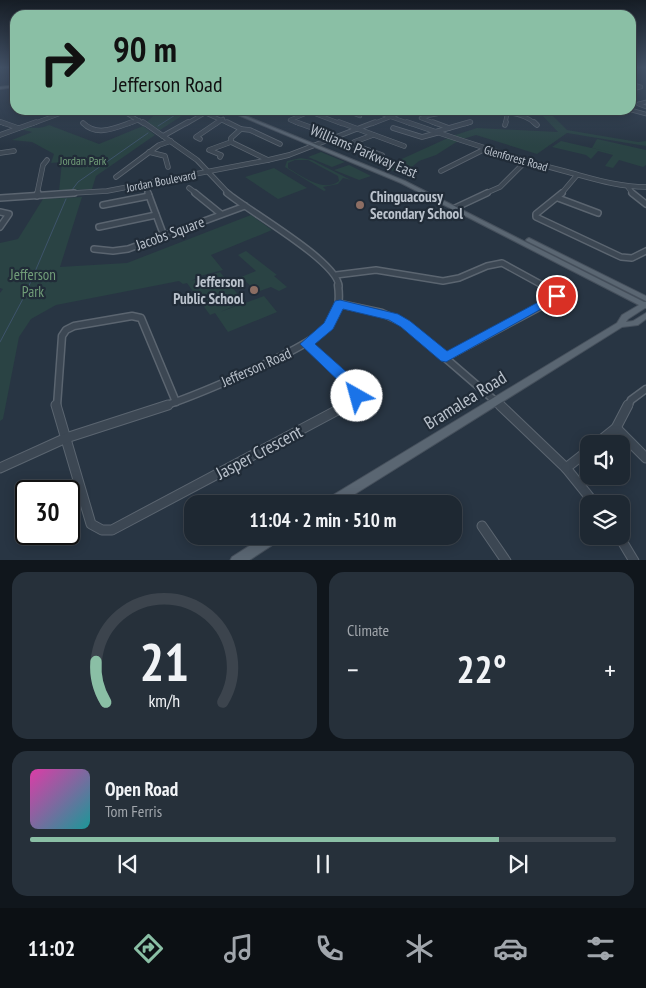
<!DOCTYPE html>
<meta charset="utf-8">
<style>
body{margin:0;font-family:"PT Sans Narrow",sans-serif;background:#26303a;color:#f1f3f6;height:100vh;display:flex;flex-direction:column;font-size:19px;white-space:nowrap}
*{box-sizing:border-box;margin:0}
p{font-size:16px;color:#a1a6ac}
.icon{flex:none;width:28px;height:28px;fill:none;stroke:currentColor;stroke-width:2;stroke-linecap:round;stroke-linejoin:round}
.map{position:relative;height:560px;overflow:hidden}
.drawer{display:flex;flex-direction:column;gap:12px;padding:12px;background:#10161c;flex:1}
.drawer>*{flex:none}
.top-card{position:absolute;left:10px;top:10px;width:626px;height:105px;border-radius:15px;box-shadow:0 2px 12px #0003,0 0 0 1px #3c444d;background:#8abfa5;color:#111;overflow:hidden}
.fabs{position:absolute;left:580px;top:435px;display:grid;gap:10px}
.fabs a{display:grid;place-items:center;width:50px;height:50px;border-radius:10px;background:#1e2832;box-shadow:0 2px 12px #0003,0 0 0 1px #3c444d;font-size:25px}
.speed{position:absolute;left:15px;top:480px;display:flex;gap:10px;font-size:25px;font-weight:700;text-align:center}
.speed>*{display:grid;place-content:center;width:65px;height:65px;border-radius:50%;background:#1e2832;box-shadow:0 2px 12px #0003,0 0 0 1px #3c444d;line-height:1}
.speed .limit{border:2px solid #111;border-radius:8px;background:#fff;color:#111}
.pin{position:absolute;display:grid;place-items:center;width:42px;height:42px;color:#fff;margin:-21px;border:2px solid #fff;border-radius:50%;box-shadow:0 1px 5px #0007}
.me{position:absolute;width:55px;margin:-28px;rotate:322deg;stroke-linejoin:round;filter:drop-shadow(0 0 4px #0008)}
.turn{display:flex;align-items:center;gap:18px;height:105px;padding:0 20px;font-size:22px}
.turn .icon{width:65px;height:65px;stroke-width:2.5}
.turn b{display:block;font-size:35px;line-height:42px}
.big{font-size:38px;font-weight:600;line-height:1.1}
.drawer .widget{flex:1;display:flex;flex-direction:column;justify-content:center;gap:8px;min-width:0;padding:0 18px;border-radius:15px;background:#26303a}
.drawer .dial{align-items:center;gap:0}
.dial svg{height:130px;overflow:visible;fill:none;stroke:#3c444d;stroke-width:7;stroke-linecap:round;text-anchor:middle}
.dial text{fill:#f1f3f6;stroke:none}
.song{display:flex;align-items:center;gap:15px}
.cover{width:60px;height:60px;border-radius:8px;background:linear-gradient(135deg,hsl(320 70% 55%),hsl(180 70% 35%))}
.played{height:5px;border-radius:2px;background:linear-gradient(90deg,#8abfa5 80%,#3c444d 80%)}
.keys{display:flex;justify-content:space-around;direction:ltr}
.heat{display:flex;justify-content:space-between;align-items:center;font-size:28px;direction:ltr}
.drawer .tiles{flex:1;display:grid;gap:12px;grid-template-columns:1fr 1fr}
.widget:last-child{grid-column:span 2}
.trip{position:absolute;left:184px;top:495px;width:278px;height:50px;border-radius:15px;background:#1e2832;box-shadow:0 2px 12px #0003,0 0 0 1px #3c444d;font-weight:600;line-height:50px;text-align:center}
.tabs{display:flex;height:80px;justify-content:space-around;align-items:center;background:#0c1014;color:#a1a6ac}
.tabs .icon{width:35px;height:35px}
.tabs .active{color:#8abfa5}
.tabs b{font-size:22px;color:#f1f3f6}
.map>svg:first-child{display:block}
</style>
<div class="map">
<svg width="646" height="561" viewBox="0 0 646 561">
<rect width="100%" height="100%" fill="#283543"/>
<g fill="#2a4344" fill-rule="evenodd">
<polygon points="159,110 191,110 160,130 147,122"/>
<polygon points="539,112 549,112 567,130 638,142 646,141 646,146 567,133 537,154 476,135 463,139 452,136 477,128 558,132"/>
<path d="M 49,125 L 99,144 L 143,126 L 155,135 L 96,176 L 92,189 L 59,191 L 62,162 L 51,163 L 54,154 L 32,142 L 12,140 L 32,132 L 20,129 C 31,125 35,131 49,125 Z"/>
<polygon points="448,138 458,141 436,155 419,161 402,175 384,167"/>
<polygon points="597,139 646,150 646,165 643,167 619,160 613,168 605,166 613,155 598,151 591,159 586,155 552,147 561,141 622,155 592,148"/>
<polygon points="321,152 345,162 332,167 308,157"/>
<path d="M 301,158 L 312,160 L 351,180 L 343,178 L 338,184 L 323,187 L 326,190 L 324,191 L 285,167 L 287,161 ZM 295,160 L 308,160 L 338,176 L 339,181 C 323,193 302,176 288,168 L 288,163 Z"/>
<polygon points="349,165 371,176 359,180 334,170"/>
<polygon points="274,168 307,188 278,199 245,177"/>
<polygon points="82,197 60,267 127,263 251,215 272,230 211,255 223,270 200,276 191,281 220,272 244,302 220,312 264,296 277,312 228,332 215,313 210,315 187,283 183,284 179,281 56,305 31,319 19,337 3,419 0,421 0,293 3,289 0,288 0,243 18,239 43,199"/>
<polygon points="246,251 277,275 274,276 287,287 279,291 271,287 257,292 241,277 256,271 238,255"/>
</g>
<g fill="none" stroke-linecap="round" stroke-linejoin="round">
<g stroke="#3e546b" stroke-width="1">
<polyline points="158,126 183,110"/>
<polyline points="72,190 78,182 148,133"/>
<polyline points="0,342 25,295 66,199"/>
</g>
<g stroke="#5b6570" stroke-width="4.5">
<g id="minor-far4">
<polyline points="631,84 641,87 637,88"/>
<polyline points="646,102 638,104 646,107"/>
<polyline points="38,110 52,115"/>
<polyline points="121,110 144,124"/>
<polyline points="344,110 360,116"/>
<polyline points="371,110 411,124"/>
<polyline points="540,110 561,110"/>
<polyline points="631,110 646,114"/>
<polyline points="310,112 342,124"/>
<polyline points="0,122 5,124"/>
<polyline points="32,124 70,110"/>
<polyline points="128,124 139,120"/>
<polyline points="186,124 205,113 230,124"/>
<polyline points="216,124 223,119"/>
<polyline points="300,124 290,120 312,111"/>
<polyline points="372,124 408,110"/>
<path d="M 437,124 L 421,118 C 443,110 519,105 535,124"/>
<polyline points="465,124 471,122"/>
<polyline points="505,124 508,110"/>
</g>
</g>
<g stroke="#5b6570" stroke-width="5.5">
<g id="minor-far3">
<polyline points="1,122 18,128"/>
<polyline points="143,122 197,160 229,194"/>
<polyline points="227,122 241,129 231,138 231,142 268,160"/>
<polyline points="296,122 318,130"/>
<polyline points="339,122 404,146"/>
<path d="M 407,122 C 459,140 511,157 564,171 C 591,178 617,187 646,187"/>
<polyline points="433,122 449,128"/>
<polyline points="534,122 537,125"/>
<path d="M 83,123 C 97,137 115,128 132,122"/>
<polyline points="505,125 506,122"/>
<polyline points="393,128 422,137 437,133"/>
<polyline points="241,129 250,130 280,144"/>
<polyline points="435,132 470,122"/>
<polyline points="0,135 36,122"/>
<polyline points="373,135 354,142 354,145 382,155"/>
<polyline points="163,136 188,122"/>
<polyline points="200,139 196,137 218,122"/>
<polyline points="149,152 165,156 168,167"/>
<polyline points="0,153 14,151"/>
<polyline points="220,157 221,155 209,150 231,142"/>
<polyline points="441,171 485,149"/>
<polyline points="116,177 159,145 171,141"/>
<polyline points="145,184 149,194"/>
<polyline points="628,187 633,194"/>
<polyline points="189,188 197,194"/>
<polyline points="37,194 43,165 47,160"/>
<polyline points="55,194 107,191 268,160 289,155 375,122"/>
<polyline points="484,194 500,187 526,161"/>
<polyline points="561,194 577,175"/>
</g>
</g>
<g stroke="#5b6570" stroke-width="8">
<g id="minor-far2">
<polyline points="148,193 164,236"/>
<polyline points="195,193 221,214"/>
<path d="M 227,193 C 250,212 337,261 339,286"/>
<polyline points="562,193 536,214 536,217 621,257 632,258 646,251"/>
<polyline points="632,193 646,204"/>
<polyline points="37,196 38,193"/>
<polyline points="0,198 74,193"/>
<polyline points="558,198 598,213"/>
<polyline points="103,205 149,196"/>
<polyline points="455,208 487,193"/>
<polyline points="0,212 9,214 0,227"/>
<polyline points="99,227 156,215"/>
<polyline points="94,249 113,251 128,249 245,206"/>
<polyline points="336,275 376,270 443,281 459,278 487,266 502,263 544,286"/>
</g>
</g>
<g stroke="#5b6570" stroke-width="9">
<g id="minor-far1">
<polyline points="340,304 382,313 406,324 501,406"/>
<polyline points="307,344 355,388 357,396 345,406"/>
<polyline points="446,357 556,298 556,293 542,285"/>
<polyline points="57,406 62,336 66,330 74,326 132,316 141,318 176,402"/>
<path d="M 164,406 C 194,396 314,347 329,325 C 339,312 340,300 338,285"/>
<polyline points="628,406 631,400 646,389"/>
</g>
</g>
<g stroke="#5b6570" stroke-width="11">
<g id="minor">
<polyline points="56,405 91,524 102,530 112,530 347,405"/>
<polyline points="500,405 566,468 595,504"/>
<polyline points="616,428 646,458"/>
<polyline points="596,444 616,428 628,405"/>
<polyline points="0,468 66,438 168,405"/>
<polyline points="566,468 589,450"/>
<polyline points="482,526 506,561"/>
<polyline points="619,536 634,561"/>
</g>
</g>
<g stroke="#46505c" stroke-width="2">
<g id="major">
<polygon points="15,85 15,87 0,89 0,87"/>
<polygon points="226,110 231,110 405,181 644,302 646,302 646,308 645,308 628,319 626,322 633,321 646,313 646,319 638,325 622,327 339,504 324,504 325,500 617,323 622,315 639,305 401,183"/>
<polygon points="529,238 646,296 646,301 527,241 526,240 527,239"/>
<polygon points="265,536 282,536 280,540 248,561 230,561 232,557"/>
</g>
</g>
<use href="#minor-far4" stroke="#3c4753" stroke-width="3"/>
<use href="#minor-far3" stroke="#3c4753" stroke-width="4"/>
<use href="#minor-far2" stroke="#3c4753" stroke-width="5"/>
<use href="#minor-far1" stroke="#3c4753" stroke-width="6"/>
<use href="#minor" stroke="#3c4753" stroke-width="9"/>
<use href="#major" fill="#5a6672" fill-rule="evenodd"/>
</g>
<linearGradient id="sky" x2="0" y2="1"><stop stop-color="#161d25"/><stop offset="0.46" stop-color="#425166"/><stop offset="1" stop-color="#425166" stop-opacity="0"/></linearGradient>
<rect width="646" height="147" fill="url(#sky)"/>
<polygon fill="#1a73e8" stroke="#114b97" points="557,292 563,296 561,298 446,362 441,361 401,327 389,320 343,309 333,329 315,344 360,384 365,396 362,400 352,400 349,391 300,344 324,323 335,301 340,300 398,314 410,321 447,351"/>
<g fill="#8d6e63" stroke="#212c38" stroke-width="2">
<circle cx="360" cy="205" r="5"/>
<circle cx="254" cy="290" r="5"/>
</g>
<g text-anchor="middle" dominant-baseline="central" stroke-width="4.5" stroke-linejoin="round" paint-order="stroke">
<g font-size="12" fill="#bac2cc" stroke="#212c38">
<text transform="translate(516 158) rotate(16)">Glenforest Road</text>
<text transform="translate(161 181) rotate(-11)">Jordan Boulevard</text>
</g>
<g font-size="12" fill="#719d78" stroke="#212c38">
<text x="83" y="160">Jordan Park</text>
</g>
<g font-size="15" fill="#bac2cc" stroke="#212c38">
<text transform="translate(364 151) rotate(23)">Williams Parkway East</text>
<text transform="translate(170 233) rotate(-20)">Jacobs Square</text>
<text transform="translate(256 367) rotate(-24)">Jefferson Road</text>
</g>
<g font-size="15" font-weight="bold" fill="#bac2cc" stroke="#212c38" text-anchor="start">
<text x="370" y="196">Chinguacousy<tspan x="370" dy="17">Secondary School</tspan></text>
<text x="244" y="281" text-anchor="end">Jefferson<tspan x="244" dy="17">Public School</tspan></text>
</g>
<g font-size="15" fill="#719d78" stroke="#212c38">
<text x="33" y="274">Jefferson<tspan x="33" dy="17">Park</tspan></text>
</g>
<g font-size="18" fill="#bac2cc" stroke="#212c38">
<text transform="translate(465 400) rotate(-32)">Bramalea Road</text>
<text transform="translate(259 452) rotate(-28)">Jasper Crescent</text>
</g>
</g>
</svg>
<div class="fabs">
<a><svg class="icon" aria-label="sound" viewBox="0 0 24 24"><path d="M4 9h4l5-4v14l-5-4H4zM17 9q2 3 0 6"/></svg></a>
<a><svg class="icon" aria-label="layers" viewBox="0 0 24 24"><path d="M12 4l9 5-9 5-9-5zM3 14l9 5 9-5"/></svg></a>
</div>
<div class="speed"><div class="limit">30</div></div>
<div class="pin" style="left:557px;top:296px;background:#d93025"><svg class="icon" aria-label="arrive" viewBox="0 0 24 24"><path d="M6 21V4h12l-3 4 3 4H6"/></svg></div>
<svg class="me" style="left:357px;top:396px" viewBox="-20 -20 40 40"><circle r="19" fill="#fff"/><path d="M0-13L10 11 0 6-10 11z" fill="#1a73e8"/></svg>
<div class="trip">11:04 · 2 min · 510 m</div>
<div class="top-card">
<div class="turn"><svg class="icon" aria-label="right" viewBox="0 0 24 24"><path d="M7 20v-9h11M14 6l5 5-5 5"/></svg><div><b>90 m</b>Jefferson Road</div></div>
</div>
</div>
<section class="drawer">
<div class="tiles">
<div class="widget dial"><svg viewBox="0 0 100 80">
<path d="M14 69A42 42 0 1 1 86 69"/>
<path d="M14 69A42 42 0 0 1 8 44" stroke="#8abfa5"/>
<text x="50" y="56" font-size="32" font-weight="700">21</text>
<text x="50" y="72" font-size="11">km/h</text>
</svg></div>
<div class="widget"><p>Climate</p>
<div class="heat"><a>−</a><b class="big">22°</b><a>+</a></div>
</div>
<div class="widget">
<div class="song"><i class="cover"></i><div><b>Open Road</b><p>Tom Ferris</p></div></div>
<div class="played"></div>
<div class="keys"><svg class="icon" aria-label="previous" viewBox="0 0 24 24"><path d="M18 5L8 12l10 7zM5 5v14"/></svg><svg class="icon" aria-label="pause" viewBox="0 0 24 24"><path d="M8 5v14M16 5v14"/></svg><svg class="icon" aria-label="next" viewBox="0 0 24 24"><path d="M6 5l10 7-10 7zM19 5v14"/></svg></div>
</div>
</div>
</section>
<nav class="tabs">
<b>11:02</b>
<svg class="icon active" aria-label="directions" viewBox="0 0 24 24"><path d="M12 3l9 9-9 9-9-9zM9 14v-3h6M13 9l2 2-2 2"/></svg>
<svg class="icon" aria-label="music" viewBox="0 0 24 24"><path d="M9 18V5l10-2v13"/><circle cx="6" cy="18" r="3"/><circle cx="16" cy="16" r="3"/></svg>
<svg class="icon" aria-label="phone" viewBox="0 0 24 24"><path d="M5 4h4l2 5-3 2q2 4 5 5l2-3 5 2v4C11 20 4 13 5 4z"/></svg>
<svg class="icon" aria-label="climate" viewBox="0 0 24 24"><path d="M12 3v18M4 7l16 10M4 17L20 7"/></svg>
<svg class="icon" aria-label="car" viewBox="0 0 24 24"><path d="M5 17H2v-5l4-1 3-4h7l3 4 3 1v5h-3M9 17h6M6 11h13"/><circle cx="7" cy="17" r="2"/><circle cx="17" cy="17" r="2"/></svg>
<svg class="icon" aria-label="filters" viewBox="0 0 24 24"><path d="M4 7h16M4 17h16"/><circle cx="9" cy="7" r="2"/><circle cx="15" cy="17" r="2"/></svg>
</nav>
